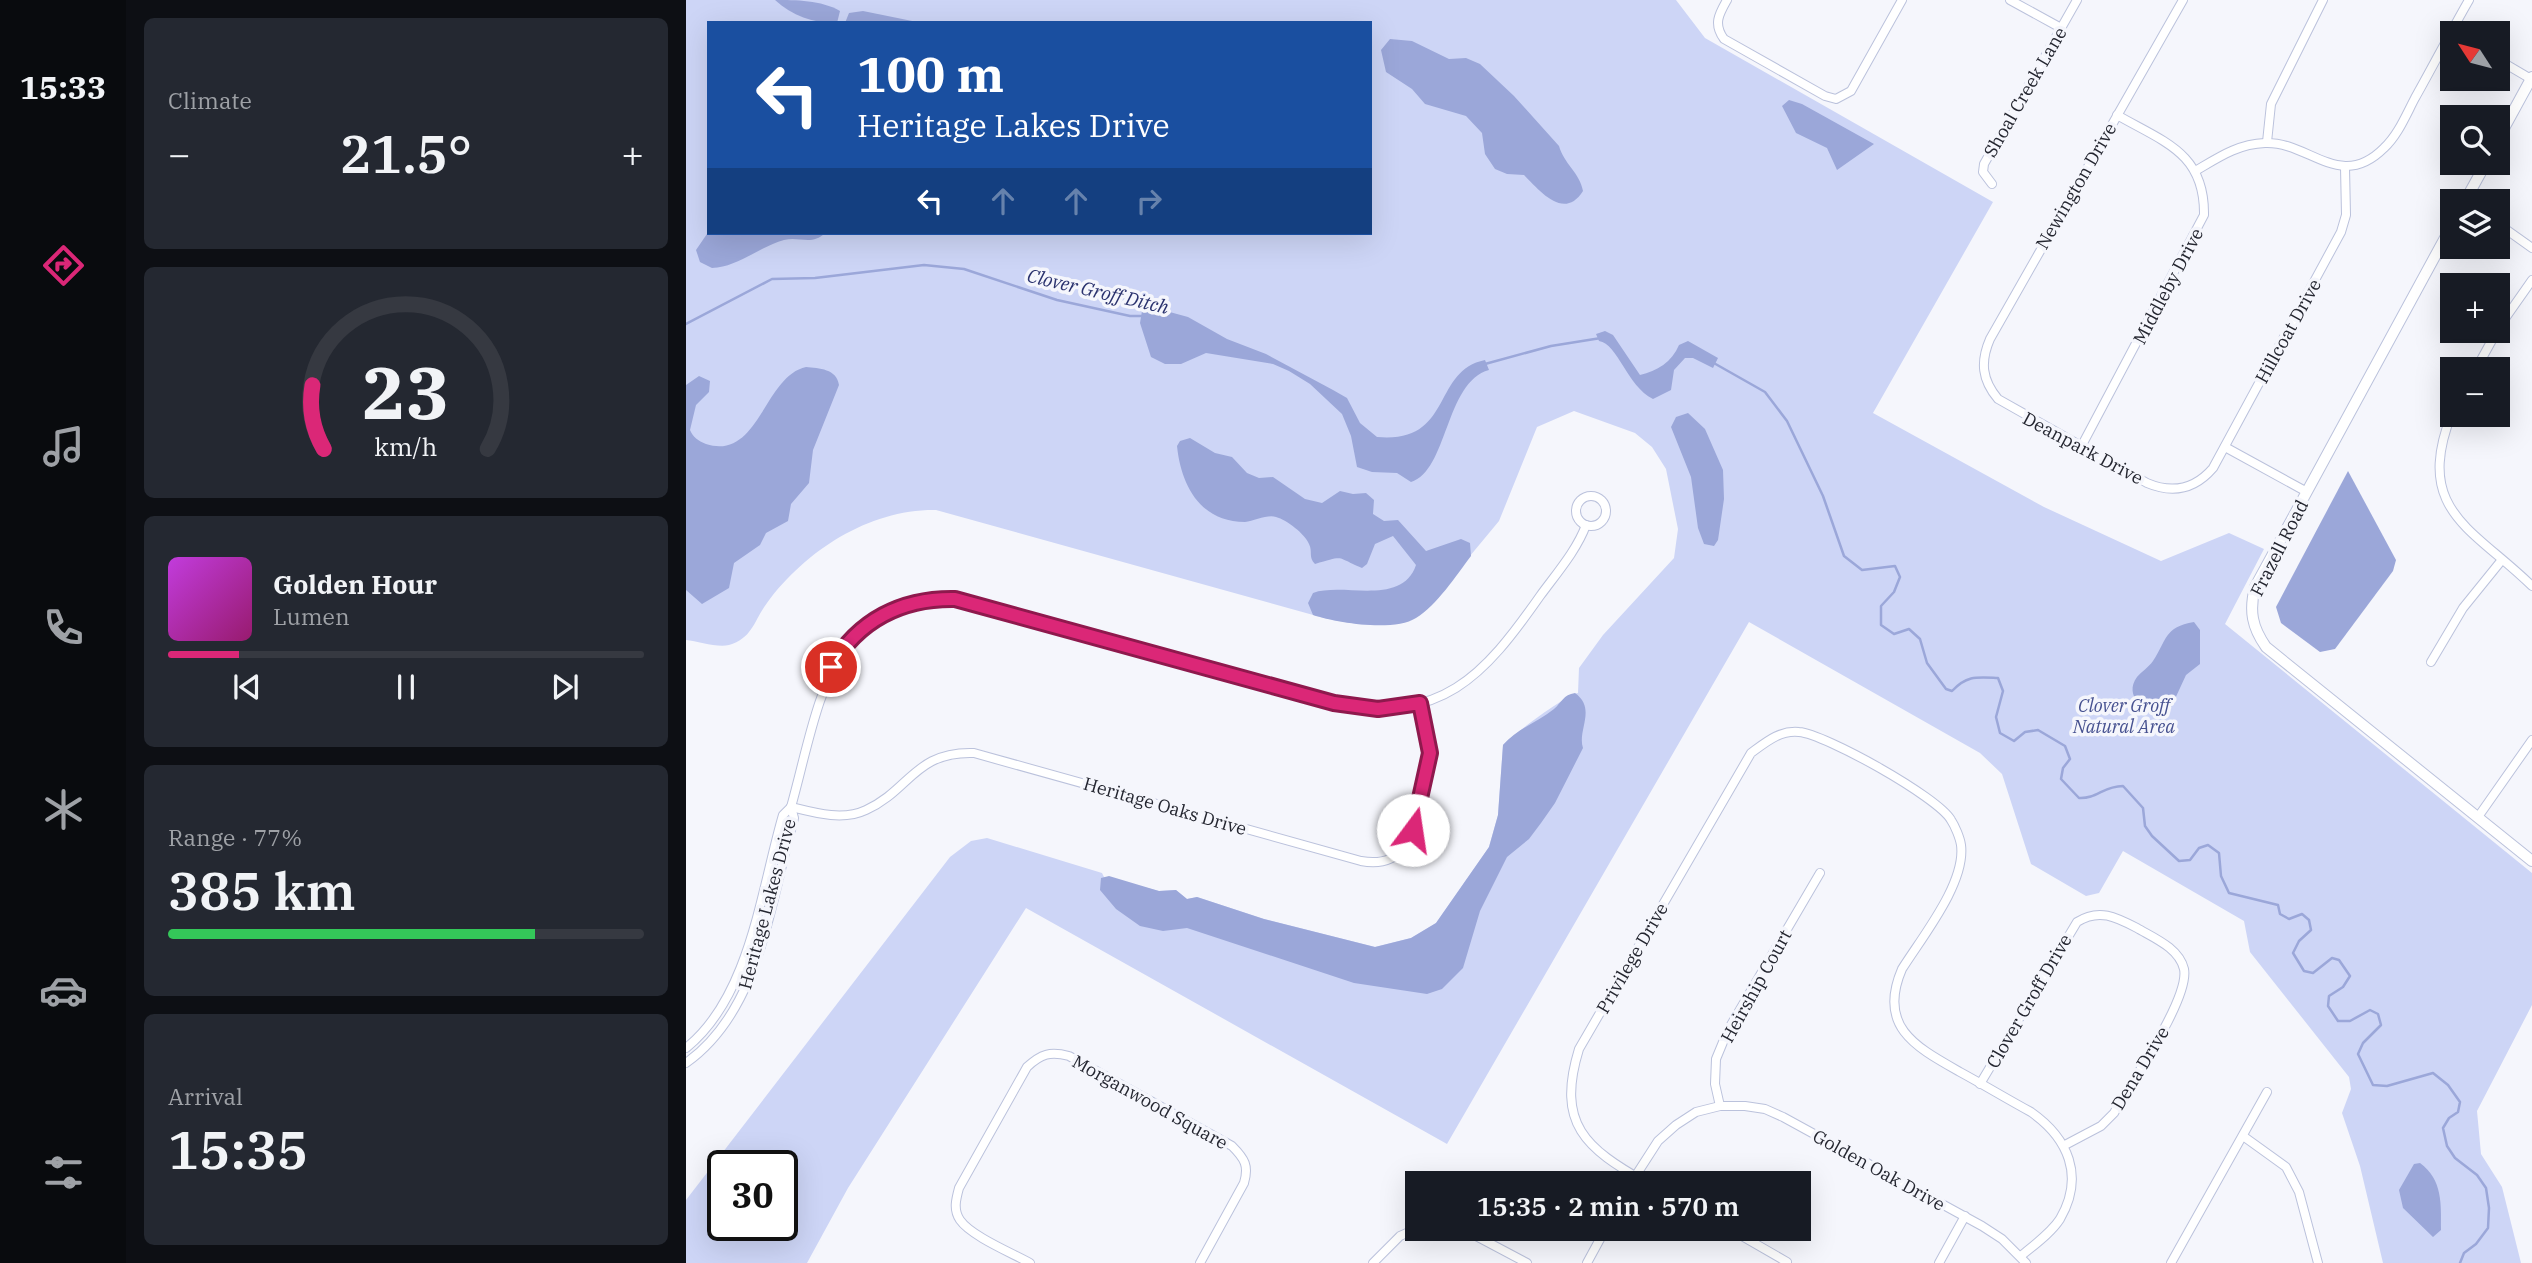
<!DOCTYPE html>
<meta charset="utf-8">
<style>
body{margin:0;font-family:"IBM Plex Serif",serif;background:#242831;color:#f1f3f6;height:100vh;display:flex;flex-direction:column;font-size:26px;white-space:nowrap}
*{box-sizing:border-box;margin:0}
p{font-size:23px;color:#9ea1a6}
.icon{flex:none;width:38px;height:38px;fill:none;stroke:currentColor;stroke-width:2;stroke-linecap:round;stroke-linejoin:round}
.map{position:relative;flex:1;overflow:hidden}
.drawer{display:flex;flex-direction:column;gap:18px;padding:18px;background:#0d0f14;width:560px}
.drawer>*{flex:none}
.banner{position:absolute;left:21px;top:21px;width:665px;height:214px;border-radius:0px;box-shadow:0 7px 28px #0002;background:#1a4fa0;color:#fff;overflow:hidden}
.needle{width:46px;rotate:306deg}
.tools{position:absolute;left:1754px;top:21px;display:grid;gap:14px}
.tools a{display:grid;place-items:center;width:70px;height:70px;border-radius:0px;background:#171b24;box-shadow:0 7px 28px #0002;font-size:35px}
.speed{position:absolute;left:21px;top:1150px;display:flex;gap:14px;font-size:35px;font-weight:700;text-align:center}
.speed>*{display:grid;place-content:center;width:91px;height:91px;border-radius:50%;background:#171b24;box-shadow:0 7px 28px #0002;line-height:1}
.speed .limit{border:4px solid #111;border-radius:10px;background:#fff;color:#111}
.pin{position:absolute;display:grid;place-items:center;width:60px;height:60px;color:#fff;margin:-30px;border:4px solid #fff;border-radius:50%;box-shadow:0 2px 7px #0007}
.me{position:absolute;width:77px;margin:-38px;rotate:14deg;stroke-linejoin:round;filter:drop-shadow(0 0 5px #0008)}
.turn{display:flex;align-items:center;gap:24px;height:147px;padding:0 35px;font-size:32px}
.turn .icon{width:91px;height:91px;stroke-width:2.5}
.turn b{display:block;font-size:49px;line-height:60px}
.lanes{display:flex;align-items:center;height:66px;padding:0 35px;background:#0003;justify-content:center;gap:35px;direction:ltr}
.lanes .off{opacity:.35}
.big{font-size:52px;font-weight:600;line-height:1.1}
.drawer .tile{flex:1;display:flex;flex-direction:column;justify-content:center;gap:10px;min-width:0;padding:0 24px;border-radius:10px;background:#242831}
.drawer .dial{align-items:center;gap:0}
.dial svg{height:182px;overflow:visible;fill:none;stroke:#363941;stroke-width:7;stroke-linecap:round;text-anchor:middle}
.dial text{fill:#f1f3f6;stroke:none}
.song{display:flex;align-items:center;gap:21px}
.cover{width:84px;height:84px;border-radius:10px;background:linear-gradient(135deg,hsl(290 70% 55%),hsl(320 70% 35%))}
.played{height:7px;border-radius:4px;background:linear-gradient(90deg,#db2777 15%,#363941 15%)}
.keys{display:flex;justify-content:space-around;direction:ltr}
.heat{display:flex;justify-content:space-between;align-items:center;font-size:38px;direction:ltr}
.charge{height:10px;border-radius:5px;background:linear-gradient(90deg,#34c759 77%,#363941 0)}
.trip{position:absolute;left:719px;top:1171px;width:406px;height:70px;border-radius:0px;background:#171b24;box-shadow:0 7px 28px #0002;font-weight:600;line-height:70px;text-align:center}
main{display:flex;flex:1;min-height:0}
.tab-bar{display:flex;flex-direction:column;width:126px;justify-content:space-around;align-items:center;background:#090b0e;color:#9ea1a6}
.tab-bar .icon{width:49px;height:49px}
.tab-bar .selected{color:#db2777}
.tab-bar b{font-size:32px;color:#f1f3f6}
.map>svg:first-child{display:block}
</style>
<main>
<nav class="tab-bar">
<b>15:33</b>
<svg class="icon selected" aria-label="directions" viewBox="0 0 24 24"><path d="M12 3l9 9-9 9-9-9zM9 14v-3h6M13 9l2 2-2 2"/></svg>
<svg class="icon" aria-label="music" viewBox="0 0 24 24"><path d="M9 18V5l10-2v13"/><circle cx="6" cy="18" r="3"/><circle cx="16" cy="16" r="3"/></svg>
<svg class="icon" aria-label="phone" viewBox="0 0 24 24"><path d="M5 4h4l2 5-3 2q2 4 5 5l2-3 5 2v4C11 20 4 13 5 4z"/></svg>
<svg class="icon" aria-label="climate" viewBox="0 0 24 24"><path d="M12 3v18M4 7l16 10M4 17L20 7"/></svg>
<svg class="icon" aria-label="car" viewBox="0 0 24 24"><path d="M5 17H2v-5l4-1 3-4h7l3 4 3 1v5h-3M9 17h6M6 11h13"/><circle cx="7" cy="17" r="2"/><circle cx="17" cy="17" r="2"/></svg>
<svg class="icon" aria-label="filters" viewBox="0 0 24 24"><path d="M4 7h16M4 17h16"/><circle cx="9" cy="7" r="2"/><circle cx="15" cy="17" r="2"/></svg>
</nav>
<section class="drawer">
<div class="tile"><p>Climate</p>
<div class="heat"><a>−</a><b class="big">21.5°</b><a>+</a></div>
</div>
<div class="tile dial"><svg viewBox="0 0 100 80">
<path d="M14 69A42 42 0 1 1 86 69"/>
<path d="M14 69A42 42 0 0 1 9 41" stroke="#db2777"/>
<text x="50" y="56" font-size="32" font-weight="700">23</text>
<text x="50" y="72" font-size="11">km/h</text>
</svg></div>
<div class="tile">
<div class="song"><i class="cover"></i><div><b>Golden Hour</b><p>Lumen</p></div></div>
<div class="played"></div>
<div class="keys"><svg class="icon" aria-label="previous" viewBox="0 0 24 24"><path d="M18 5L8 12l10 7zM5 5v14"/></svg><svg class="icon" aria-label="pause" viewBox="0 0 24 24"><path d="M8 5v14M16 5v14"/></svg><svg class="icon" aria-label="next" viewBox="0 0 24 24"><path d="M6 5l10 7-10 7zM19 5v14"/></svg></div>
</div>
<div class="tile"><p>Range · 77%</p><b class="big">385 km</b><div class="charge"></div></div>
<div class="tile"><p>Arrival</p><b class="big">15:35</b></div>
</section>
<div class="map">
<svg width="1846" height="1263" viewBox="0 0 1846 1263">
<rect width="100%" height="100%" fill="#f5f6fc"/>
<path fill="#cdd5f6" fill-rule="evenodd" d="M 0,0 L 990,0 L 1019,38 L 1307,202 L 1187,413 L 1358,507 L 1475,561 L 1543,533 L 1578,549 L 1539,624 L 1846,873 L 1846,1005 L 1791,1111 L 1795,1154 L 1816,1187 L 1835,1263 L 1697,1263 L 1674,1166 L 1656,1113 L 1665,1089 L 1663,1077 L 1564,952 L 1558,921 L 1437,851 L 1413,893 L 1400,896 L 1345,864 L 1316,774 L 1294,753 L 1063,622 L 761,1144 L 340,908 L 162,1188 L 121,1263 L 0,1263 L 0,1200 L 264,857 L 285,841 L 301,838 L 416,873 L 418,877 L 473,891 L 490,890 L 501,899 L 511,897 L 578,919 L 689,947 L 725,938 L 750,923 L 803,847 L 812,815 L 817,745 C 826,735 883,693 892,693 L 893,668 L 917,635 L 988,558 L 992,529 L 980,469 L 966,447 L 949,433 L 888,411 L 851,427 L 813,521 L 740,609 C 713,632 671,625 638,618 L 250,510 C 184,509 120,550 81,603 C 68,620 67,638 43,645 C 31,648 12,641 0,640 ZM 23,23 L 684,23 L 684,233 L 23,233 ZM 37,1166 L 96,1166 L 96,1225 L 37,1225 Z"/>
<g fill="#9ba7d9">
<path d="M 89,0 C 110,0 135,0 154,11 L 151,23 C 127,23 106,16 89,0 Z"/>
<polygon points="177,11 236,23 159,23 163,13"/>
<path d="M 704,39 L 726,41 L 763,59 L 780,58 L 794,64 L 828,96 L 873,146 C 878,164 894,173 897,191 C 878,221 854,191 838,175 L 821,174 L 809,169 L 799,154 L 796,133 L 780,116 L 739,104 L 726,89 L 700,72 L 695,50 Z"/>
<polygon points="1103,100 1116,104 1188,144 1151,170 1141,148 1110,133 1096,106"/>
<path d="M 23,231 L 23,233 L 139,233 C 126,246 113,236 98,240 C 73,247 52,267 26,268 L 14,262 L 10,250 Z"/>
<path d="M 469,308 L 502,317 L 541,339 L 580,354 L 647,390 L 661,398 L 674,423 L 691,437 C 768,444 745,371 799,360 L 803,370 C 759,382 762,471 725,482 L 711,473 L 686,472 L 671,467 L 665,436 L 656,414 L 624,384 L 603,371 L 587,364 L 520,353 L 495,364 L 479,364 L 465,357 L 454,323 L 456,311 Z"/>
<path d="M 919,331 L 927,335 L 954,375 C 971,371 986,362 993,345 L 1002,341 L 1032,358 L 1027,368 L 1007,358 L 999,358 L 988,370 L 985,390 L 967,399 C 941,386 932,344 913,341 L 910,334 Z"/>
<path d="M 120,367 C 133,368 151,369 153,385 L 127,450 L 123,483 L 105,504 L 102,521 L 80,533 L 74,545 L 48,563 L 43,588 L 16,604 L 0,590 L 0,385 L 13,376 L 24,381 L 23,392 L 10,405 L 4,430 C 7,437 12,441 20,444 C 73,461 78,376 120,367 Z"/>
<polygon points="1002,413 1019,429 1037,470 1038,499 1032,540 1028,546 1018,544 1012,528 1005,477 985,427 990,417"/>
<path d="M 504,438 L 529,453 L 546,457 L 561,473 L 573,478 L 587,477 L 619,499 L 636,503 L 654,491 L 667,494 L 680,493 L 688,500 L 687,514 L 698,521 L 712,520 L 740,551 L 775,539 L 784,543 L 785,556 C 770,576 751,605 730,618 C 708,632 651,623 627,615 L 622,603 L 627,593 C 657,582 716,607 730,565 L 707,536 L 689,544 L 681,564 L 676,568 C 649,557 660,555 629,564 C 622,557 627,552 623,544 C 619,534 601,520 590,517 C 582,514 568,521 559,522 C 514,522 495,485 491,446 L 494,441 Z"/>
<polygon points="1662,471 1710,560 1707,571 1649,649 1634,652 1595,623 1590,607"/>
<path d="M 1508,622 L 1514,630 L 1514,664 L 1500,675 L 1482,714 L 1475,718 C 1459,712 1437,696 1451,677 C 1456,671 1462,668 1467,661 C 1481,640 1478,627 1508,622 Z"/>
<path d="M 889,693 C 911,709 891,730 897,748 L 869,803 L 855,823 L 843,839 L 821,857 L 794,911 L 777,968 L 756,989 L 741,994 L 668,983 L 501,928 L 477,931 L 454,926 L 430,909 L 414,890 L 415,878 L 423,876 L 473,891 L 490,890 L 501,899 L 511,897 L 578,919 L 689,947 L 725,938 L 750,923 L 803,847 L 812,815 L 817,745 C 832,728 852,722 868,709 C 876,702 877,695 889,693 Z"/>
<path d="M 1734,1163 C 1757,1180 1755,1204 1755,1230 L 1747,1237 L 1717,1208 L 1713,1190 L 1728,1164 Z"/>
</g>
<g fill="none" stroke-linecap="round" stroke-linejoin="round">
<g stroke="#9ba7d9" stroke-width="2.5">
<polyline points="0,324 86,279 129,278 238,265 278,269 371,300 444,316 457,316"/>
<path d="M 1026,362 L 1079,392 L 1101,421 L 1137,496 L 1158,556 L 1176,570 L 1209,566 L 1214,577 L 1208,592 L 1195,606 L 1195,625 L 1208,634 L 1223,629 L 1234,639 L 1241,663 L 1260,689 L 1266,691 C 1281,675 1291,677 1312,678 L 1317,691 L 1310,717 L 1314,733 L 1328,741 L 1339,732 L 1352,730 L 1379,746 L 1384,759 L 1377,768 L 1375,779 L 1393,798 C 1411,799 1417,786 1437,786 L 1457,808 L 1459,826 L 1466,836 L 1493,861 L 1504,860 L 1513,848 L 1522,845 L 1533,853 L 1535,876 L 1543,893 L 1592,905 L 1594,914 L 1603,919 L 1616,914 L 1623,920 L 1625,930 L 1613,941 L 1607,953 L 1618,971 L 1627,973 L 1646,958 L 1653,960 L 1664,976 L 1657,987 L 1643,996 L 1642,1006 L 1652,1021 L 1664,1021 L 1684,1010 L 1692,1014 L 1695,1025 L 1677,1043 L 1672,1054 L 1687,1085 L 1701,1086 L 1747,1073 L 1762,1085 L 1774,1102 L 1772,1112 L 1763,1118 L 1757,1128 L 1761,1146 L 1769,1158 L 1791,1175 L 1800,1188 L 1803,1208 L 1802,1228 L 1790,1244 L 1778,1253 L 1774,1263"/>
<polyline points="799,364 865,346 915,338"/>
</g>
<g stroke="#bbc2dc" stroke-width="10">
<g id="street">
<path d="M 1041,0 C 1033,14 1027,24 1038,39 L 1139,96 L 1150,99 L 1165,91 L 1216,0"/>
<polyline points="1324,0 1375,28"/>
<path d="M 1497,0 L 1304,339 C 1294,362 1296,380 1312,399 L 1461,483 C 1487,494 1509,489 1527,468 L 1655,232 L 1660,215 L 1659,167"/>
<polyline points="1811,59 1845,79"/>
<polyline points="1581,142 1585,104 1637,0"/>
<path d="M 1511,170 C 1533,157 1552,144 1579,143 C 1623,141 1654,192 1698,148 C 1712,135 1720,115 1729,98 C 1747,66 1764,33 1783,0"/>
<polyline points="1306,184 1297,172 1298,164 1391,0"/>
<polyline points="1811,223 1846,248"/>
<polyline points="1811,330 1846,280"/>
<polyline points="1790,369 1811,331"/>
<path d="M 1766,413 C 1727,511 1787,528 1846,586"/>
<path d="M 1395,447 L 1518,215 C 1519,153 1478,142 1431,115"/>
<polyline points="1539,447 1621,492"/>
<circle cx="905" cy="511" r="15"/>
<polyline points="1745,662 1777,608 1815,561"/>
<path d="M 105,807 C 129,813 157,821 180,810 C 224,790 229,751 288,753 L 675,861 C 720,869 726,835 735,800 C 739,784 744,767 744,751 C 744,735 739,719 734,703"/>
<polyline points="1792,817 1846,740"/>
<path d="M 0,1048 C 64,997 75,890 97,815 L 105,807 C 132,712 144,580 278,600 L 648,703 C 755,725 798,676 854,596 C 870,574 891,550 900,525"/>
<path d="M 0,1063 C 72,1012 83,910 105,830 L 108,818 L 105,807"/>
<path d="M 1294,1084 L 1391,922 C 1413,908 1430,917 1451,928 C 1468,938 1493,948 1498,969 C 1504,998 1444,1084 1428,1113 L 1415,1126 L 1379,1145"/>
<polyline points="1034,1106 1029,1084 1030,1059 1042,1030 1134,873"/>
<polyline points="1557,1136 1600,1167 1613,1192 1632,1263"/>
<polyline points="945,1183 972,1141 990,1125 1010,1112 1034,1106 1059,1106 1079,1109 1097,1117 1296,1226 1316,1239 1340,1263"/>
<path d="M 961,1183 C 899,1148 870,1124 893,1049 L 1065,753 C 1080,742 1094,730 1113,732 C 1139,734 1252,797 1265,820 C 1269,826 1274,838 1275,845 C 1280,883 1236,937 1216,969 C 1191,1027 1230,1047 1274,1072 C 1298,1085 1321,1099 1345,1112 C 1382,1138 1399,1176 1374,1219 C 1365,1233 1348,1245 1335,1256"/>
<polyline points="775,1228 841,1263"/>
<polyline points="1042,1228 1101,1262"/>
<path d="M 344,1263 C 326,1253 285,1236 274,1220 C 267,1210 270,1199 273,1188 L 341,1067 C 355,1054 364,1051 383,1056 L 546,1146 C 559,1159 563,1166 558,1183 L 514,1263"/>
<polyline points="687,1263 714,1236 732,1228"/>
<polyline points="901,1263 920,1228"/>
<polyline points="1253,1263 1279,1216"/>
<polyline points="1485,1263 1581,1092"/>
</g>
</g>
<g stroke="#bbc2dc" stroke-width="12">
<g id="secondary">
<polyline points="1811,141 1846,77"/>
<polyline points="1779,201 1800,163"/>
<path d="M 1766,225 L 1569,587 C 1563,611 1566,627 1580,647 L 1846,861"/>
</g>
</g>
<use href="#street" stroke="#fff" stroke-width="8"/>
<use href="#secondary" stroke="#fff" stroke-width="10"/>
</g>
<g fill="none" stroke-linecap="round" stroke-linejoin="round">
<g stroke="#8e194d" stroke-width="18">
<path id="route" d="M 145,667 C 172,620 216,598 269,599 L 648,703 L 692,709 L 734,703 L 744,753 L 727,830"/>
</g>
<use href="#route" stroke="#db2777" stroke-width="12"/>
</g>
<g text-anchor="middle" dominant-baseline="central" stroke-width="7" stroke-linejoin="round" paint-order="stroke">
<g font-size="18" fill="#242630" stroke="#f5f6fc">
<text transform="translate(1339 92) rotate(-60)">Shoal Creek Lane</text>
<text transform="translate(1390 186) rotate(-60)">Newington Drive</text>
<text transform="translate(1482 286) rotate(-62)">Middleby Drive</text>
<text transform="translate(1602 331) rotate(-61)">Hillcoat Drive</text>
<text transform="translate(1397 448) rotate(28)">Deanpark Drive</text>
<text transform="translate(1593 548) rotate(-63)">Frazell Road</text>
<text transform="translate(479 806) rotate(16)">Heritage Oaks Drive</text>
<text transform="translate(81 904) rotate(-75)">Heritage Lakes Drive</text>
<text transform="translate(946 958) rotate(-60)">Privilege Drive</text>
<text transform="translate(1070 986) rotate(-61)">Heirship Court</text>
<text transform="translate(1343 1001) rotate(-60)">Clover Groff Drive</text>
<text transform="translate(1454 1068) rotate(-59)">Dena Drive</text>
<text transform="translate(464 1102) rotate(29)">Morganwood Square</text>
<text transform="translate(1193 1170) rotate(29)">Golden Oak Drive</text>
</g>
<g font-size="18" font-style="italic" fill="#465190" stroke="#f5f6fc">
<text x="1438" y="705">Clover Groff<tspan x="1438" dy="21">Natural Area</tspan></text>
</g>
<g font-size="19" font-style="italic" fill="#2a326e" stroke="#f5f6fc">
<text transform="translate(412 291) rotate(13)">Clover Groff Ditch</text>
</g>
</g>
</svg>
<div class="tools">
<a><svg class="needle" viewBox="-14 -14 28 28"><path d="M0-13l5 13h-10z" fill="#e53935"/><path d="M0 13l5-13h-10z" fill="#9ea1a6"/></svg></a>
<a><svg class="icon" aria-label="search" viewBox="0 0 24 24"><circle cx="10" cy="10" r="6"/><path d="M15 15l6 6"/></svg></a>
<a><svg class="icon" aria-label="layers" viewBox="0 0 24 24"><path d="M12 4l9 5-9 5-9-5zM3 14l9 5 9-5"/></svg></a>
<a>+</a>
<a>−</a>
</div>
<div class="speed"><div class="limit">30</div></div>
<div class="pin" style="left:145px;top:667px;background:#d93025"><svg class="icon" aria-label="arrive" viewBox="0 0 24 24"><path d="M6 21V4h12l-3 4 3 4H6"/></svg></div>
<svg class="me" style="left:727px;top:830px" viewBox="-20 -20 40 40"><circle r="19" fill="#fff"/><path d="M0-13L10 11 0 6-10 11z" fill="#db2777"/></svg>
<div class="trip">15:35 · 2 min · 570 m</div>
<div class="banner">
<div class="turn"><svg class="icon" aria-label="left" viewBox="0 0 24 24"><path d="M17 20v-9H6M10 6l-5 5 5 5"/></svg><div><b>100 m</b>Heritage Lakes Drive</div></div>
<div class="lanes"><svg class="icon" aria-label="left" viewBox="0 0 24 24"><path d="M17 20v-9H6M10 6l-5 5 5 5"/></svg><svg class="icon off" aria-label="ahead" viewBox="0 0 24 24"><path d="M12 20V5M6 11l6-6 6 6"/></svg><svg class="icon off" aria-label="ahead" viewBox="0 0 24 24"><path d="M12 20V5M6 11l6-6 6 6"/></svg><svg class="icon off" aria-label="right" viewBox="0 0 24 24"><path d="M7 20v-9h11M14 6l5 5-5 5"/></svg></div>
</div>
</div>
</main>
